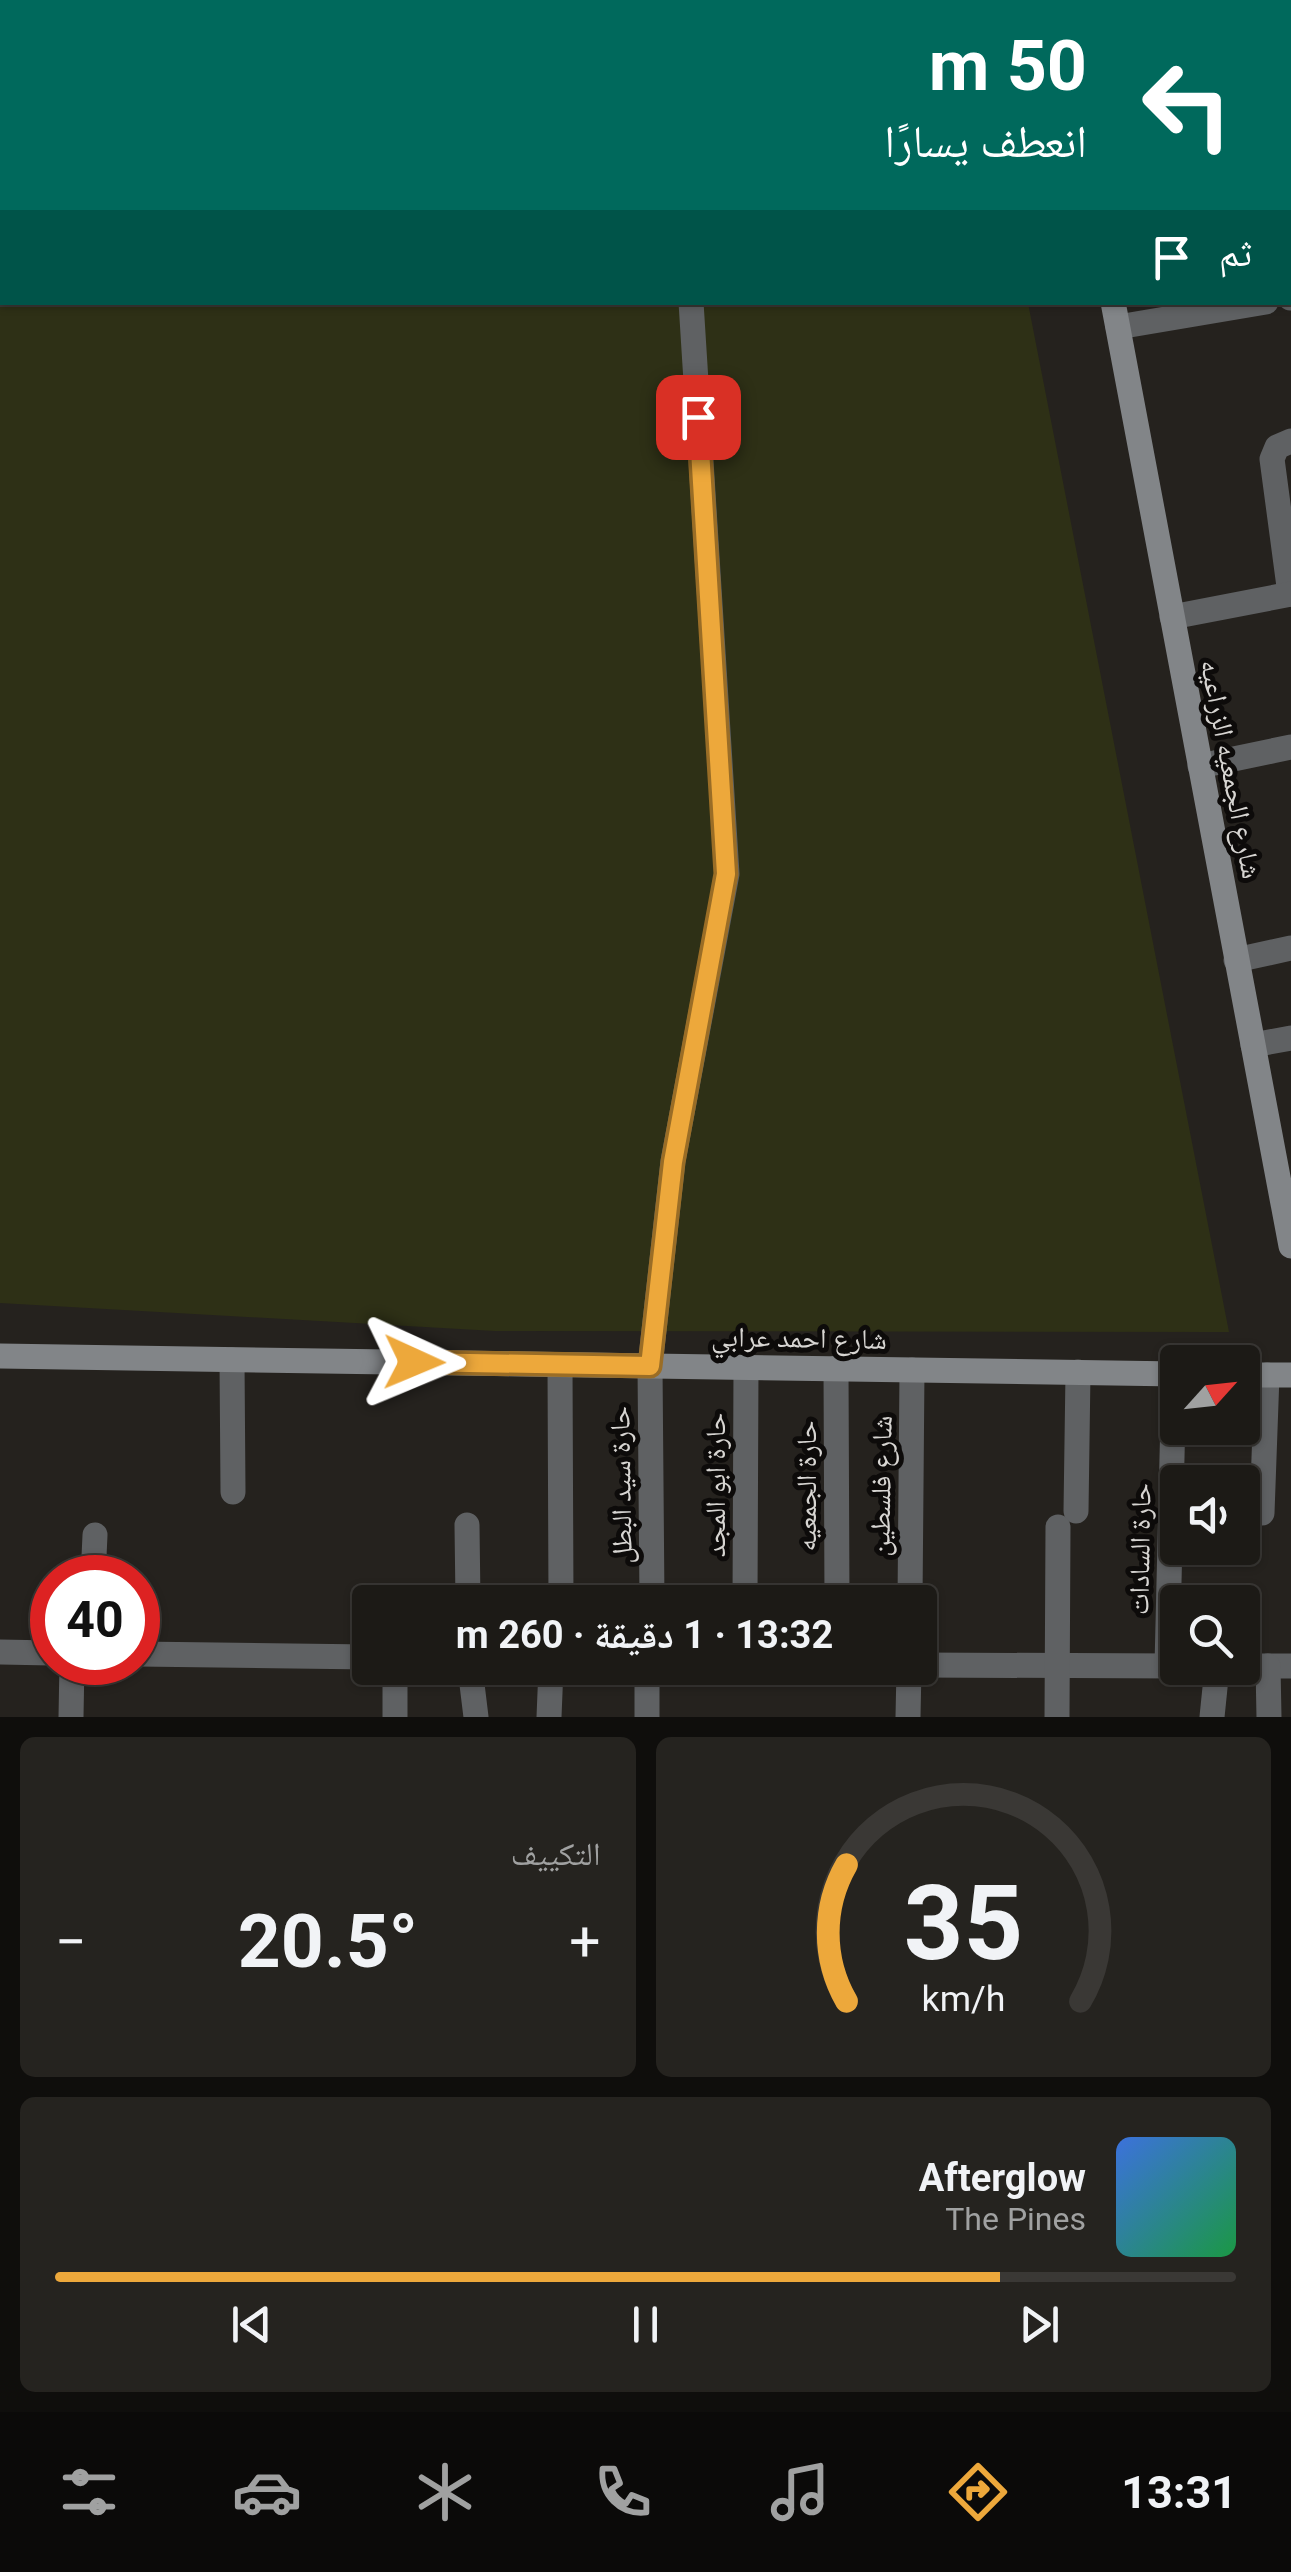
<!DOCTYPE html>
<html lang="ar">
<meta charset="utf-8">
<style>
body{margin:0;font-family:Roboto,"Noto Naskh Arabic",sans-serif;background:#25231f;color:#f1f3f6;direction:rtl;height:100vh;display:flex;flex-direction:column;font-size:38px;white-space:nowrap}
*{box-sizing:border-box;margin:0}
p{font-size:32px;color:#a0a1a1}
.icon{flex:none;width:55px;height:55px;fill:none;stroke:currentColor;stroke-width:2;stroke-linecap:round;stroke-linejoin:round}
.map{position:relative;height:1717px;overflow:hidden;direction:ltr}
.sheet{display:flex;flex-direction:column;gap:20px;padding:20px;background:#0f0e0c;flex:1}
.sheet>*{flex:none}
.banner{position:absolute;left:0px;top:0px;width:1292px;height:305px;box-shadow:0 2px 8px #0004,0 0 0 2px #3a3835;direction:rtl;background:#00695c;color:#fff;overflow:hidden}
.needle{width:65px;rotate:63deg}
.buttons{position:absolute;left:1160px;top:1345px;display:grid;gap:20px}
.buttons a{display:grid;place-items:center;width:100px;height:100px;border-radius:10px;background:#1c1a16;box-shadow:0 2px 8px #0004,0 0 0 2px #3a3835;font-size:50px}
.speed{position:absolute;left:30px;top:1555px;display:flex;gap:20px;font-size:50px;font-weight:700;text-align:center}
.speed>*{display:grid;place-content:center;width:130px;height:130px;border-radius:50%;background:#1c1a16;box-shadow:0 2px 8px #0004,0 0 0 2px #3a3835;line-height:1}
.speed .limit{border:15px solid #d22;background:#fff;color:#111}
.pin{position:absolute;display:grid;place-items:center;width:85px;height:85px;color:#fff;margin:-42px;border-radius:20px;box-shadow:0 5px 15px #0006}
.me{position:absolute;width:110px;margin:-55px;rotate:91deg;stroke-linejoin:round;filter:drop-shadow(0 0 8px #0008)}
.turn{display:flex;align-items:center;gap:35px;height:210px;padding:0 40px;font-size:45px}
.turn .icon{width:130px;height:130px;stroke-width:2.5}
.turn b{display:block;font-size:70px;line-height:85px}
.then{display:flex;align-items:center;height:95px;padding:0 40px;background:#0003;gap:20px;font-size:38px}
.big{font-size:75px;font-weight:700;line-height:1.1}
.sheet .card{flex:1;display:flex;flex-direction:column;justify-content:center;gap:15px;min-width:0;padding:0 35px;border-radius:15px;background:#25231f}
.sheet .dial{align-items:center;gap:0}
.dial svg{height:260px;overflow:visible;fill:none;stroke:#3a3835;stroke-width:7;stroke-linecap:round;text-anchor:middle}
.dial text{fill:#f1f3f6;stroke:none}
.song{display:flex;align-items:center;gap:30px}
.cover{width:120px;height:120px;border-radius:15px;background:linear-gradient(135deg,hsl(220 70% 55%),hsl(140 70% 35%))}
.played{height:10px;border-radius:5px;background:linear-gradient(90deg,#eda83b 80%,#3a3835 80%)}
.keys{display:flex;justify-content:space-around;direction:ltr}
.heat{display:flex;justify-content:space-between;align-items:center;font-size:55px;direction:ltr}
.sheet .tiles{flex:1;display:grid;gap:20px;grid-template-columns:1fr 1fr}
.card:last-child{grid-column:span 2}
.trip{position:absolute;left:352px;top:1585px;width:585px;height:100px;border-radius:10px;background:#1c1a16;box-shadow:0 2px 8px #0004,0 0 0 2px #3a3835;font-weight:700;line-height:100px;text-align:center;direction:rtl}
.menu{display:flex;height:160px;justify-content:space-around;align-items:center;background:#0b0a09;color:#a0a1a1}
.menu .icon{width:70px;height:70px}
.menu .current{color:#eda83b}
.menu b{font-size:45px;color:#f1f3f6}
.map>svg:first-child{display:block}
</style>
<div class="map">
<svg width="1291" height="1717" viewBox="0 0 1291 1717">
<rect width="100%" height="100%" fill="#25221e"/>
<polygon fill="#2e3016" points="0,0 973,0 973,2 2,2 2,302 1028,303 1229,1332 495,1331 0,1303"/>
<g fill="none" stroke-linecap="round" stroke-linejoin="round">
<g stroke="#5f6163" stroke-width="25">
<polyline points="1290,73 1291,73"/>
<polyline points="1290,148 1291,148"/>
<polyline points="0,187 2,187"/>
<polyline points="1290,214 1291,214"/>
<polyline points="1290,298 1291,298"/>
<polyline points="1118,327 1266,302"/>
<polyline points="1290,594 1272,459 1277,447 1291,441"/>
<polyline points="1172,617 1291,594"/>
<polyline points="1200,766 1291,747"/>
<polyline points="1236,960 1291,948"/>
<polyline points="1253,1045 1291,1038"/>
<polyline points="232,1360 233,1492"/>
<polyline points="560,1365 561,1602"/>
<polyline points="836,1368 837,1602"/>
<polyline points="1076,1511 1078,1372"/>
<polyline points="1262,1513 1267,1375"/>
<polyline points="467,1525 468,1602"/>
<polyline points="93,1578 95,1535"/>
<polyline points="652,1602 650,1366 673,1161 727,874 691,302"/>
<polyline points="745,1602 746,1367"/>
<polyline points="910,1602 912,1370"/>
<polyline points="0,1652 52,1653"/>
<polyline points="138,1654 370,1657"/>
<polyline points="920,1665 1178,1666"/>
<polyline points="1167,1666 1174,1374"/>
<polyline points="1242,1666 1291,1666"/>
<polyline points="1268,1666 1269,1717"/>
<polyline points="470,1668 476,1717"/>
<polyline points="71,1717 72,1662"/>
<polyline points="395,1717 395,1668"/>
<polyline points="549,1717 551,1668"/>
<polyline points="647,1717 647,1668"/>
<polyline points="908,1717 909,1668"/>
<polyline points="1057,1717 1058,1527"/>
<polyline points="1212,1717 1217,1668"/>
</g>
<g stroke="#828588" stroke-width="25">
<polyline points="1056,0 1057,2"/>
<polyline points="1113,302 1291,1246"/>
<polyline points="0,1356 1178,1374"/>
<polyline points="1242,1375 1291,1375"/>
</g>
</g>
<g fill="none" stroke-linecap="round" stroke-linejoin="round">
<g stroke="#9a6d26" stroke-width="25">
<polyline id="route" points="414,1362 650,1366 673,1162 726,874 698,417"/>
</g>
<use href="#route" stroke="#eda83b" stroke-width="18"/>
</g>
<g text-anchor="middle" dominant-baseline="central" stroke-width="10" stroke-linejoin="round" paint-order="stroke">
<g font-size="28" fill="#d7d5d2" stroke="#0d0b0a">
<text transform="translate(1231 769) rotate(79)">شارع الجمعيه الزراعيه</text>
<text transform="translate(799 1338) rotate(1)">شارع احمد عرابي</text>
<text transform="translate(621 1485) rotate(-91)">حارة سيد البطل</text>
<text transform="translate(715 1485) rotate(-90)">حارة ابو المجد</text>
<text transform="translate(806 1486) rotate(-90)">حارة الجمعيه</text>
<text transform="translate(881 1486) rotate(-89)">شارع فلسطين</text>
<text transform="translate(1140 1549) rotate(-89)">حارة السادات</text>
</g>
</g>
</svg>
<div class="buttons">
<a><svg class="needle" viewBox="-14 -14 28 28"><path d="M0-13l5 13h-10z" fill="#e53935"/><path d="M0 13l5-13h-10z" fill="#a0a1a1"/></svg></a>
<a><svg class="icon" aria-label="sound" viewBox="0 0 24 24"><path d="M4 9h4l5-4v14l-5-4H4zM17 9q2 3 0 6"/></svg></a>
<a><svg class="icon" aria-label="search" viewBox="0 0 24 24"><circle cx="10" cy="10" r="6"/><path d="M15 15l6 6"/></svg></a>
</div>
<div class="speed"><div class="limit">40</div></div>
<div class="pin" style="left:698px;top:417px;background:#d93025"><svg class="icon" aria-label="arrive" viewBox="0 0 24 24"><path d="M6 21V4h12l-3 4 3 4H6"/></svg></div>
<svg class="me" style="left:414px;top:1362px" viewBox="-20 -20 40 40"><path d="M0-17L14 15 0 8-14 15z" fill="#eda83b" stroke="#fff" stroke-width="4"/></svg>
<div class="trip">13:32 · 1 دقيقة · 260 m</div>
<div class="banner">
<div class="turn"><svg class="icon" aria-label="left" viewBox="0 0 24 24"><path d="M17 20v-9H6M10 6l-5 5 5 5"/></svg><div><b>50 m</b>انعطف يسارًا</div></div>
<div class="then">ثم<svg class="icon" aria-label="arrive" viewBox="0 0 24 24"><path d="M6 21V4h12l-3 4 3 4H6"/></svg></div>
</div>
</div>
<section class="sheet">
<div class="tiles">
<div class="card dial"><svg viewBox="0 0 100 80">
<path d="M14 69A42 42 0 1 1 86 69"/>
<path d="M14 69A42 42 0 0 1 14 27" stroke="#eda83b"/>
<text x="50" y="56" font-size="32" font-weight="700">35</text>
<text x="50" y="72" font-size="11">km/h</text>
</svg></div>
<div class="card"><p>التكييف</p>
<div class="heat"><a>−</a><b class="big">20.5°</b><a>+</a></div>
</div>
<div class="card">
<div class="song"><i class="cover"></i><div><b>Afterglow</b><p>The Pines</p></div></div>
<div class="played"></div>
<div class="keys"><svg class="icon" aria-label="previous" viewBox="0 0 24 24"><path d="M18 5L8 12l10 7zM5 5v14"/></svg><svg class="icon" aria-label="pause" viewBox="0 0 24 24"><path d="M8 5v14M16 5v14"/></svg><svg class="icon" aria-label="next" viewBox="0 0 24 24"><path d="M6 5l10 7-10 7zM19 5v14"/></svg></div>
</div>
</div>
</section>
<nav class="menu">
<b>13:31</b>
<svg class="icon current" aria-label="directions" viewBox="0 0 24 24"><path d="M12 3l9 9-9 9-9-9zM9 14v-3h6M13 9l2 2-2 2"/></svg>
<svg class="icon" aria-label="music" viewBox="0 0 24 24"><path d="M9 18V5l10-2v13"/><circle cx="6" cy="18" r="3"/><circle cx="16" cy="16" r="3"/></svg>
<svg class="icon" aria-label="phone" viewBox="0 0 24 24"><path d="M5 4h4l2 5-3 2q2 4 5 5l2-3 5 2v4C11 20 4 13 5 4z"/></svg>
<svg class="icon" aria-label="climate" viewBox="0 0 24 24"><path d="M12 3v18M4 7l16 10M4 17L20 7"/></svg>
<svg class="icon" aria-label="car" viewBox="0 0 24 24"><path d="M5 17H2v-5l4-1 3-4h7l3 4 3 1v5h-3M9 17h6M6 11h13"/><circle cx="7" cy="17" r="2"/><circle cx="17" cy="17" r="2"/></svg>
<svg class="icon" aria-label="filters" viewBox="0 0 24 24"><path d="M4 7h16M4 17h16"/><circle cx="9" cy="7" r="2"/><circle cx="15" cy="17" r="2"/></svg>
</nav>
